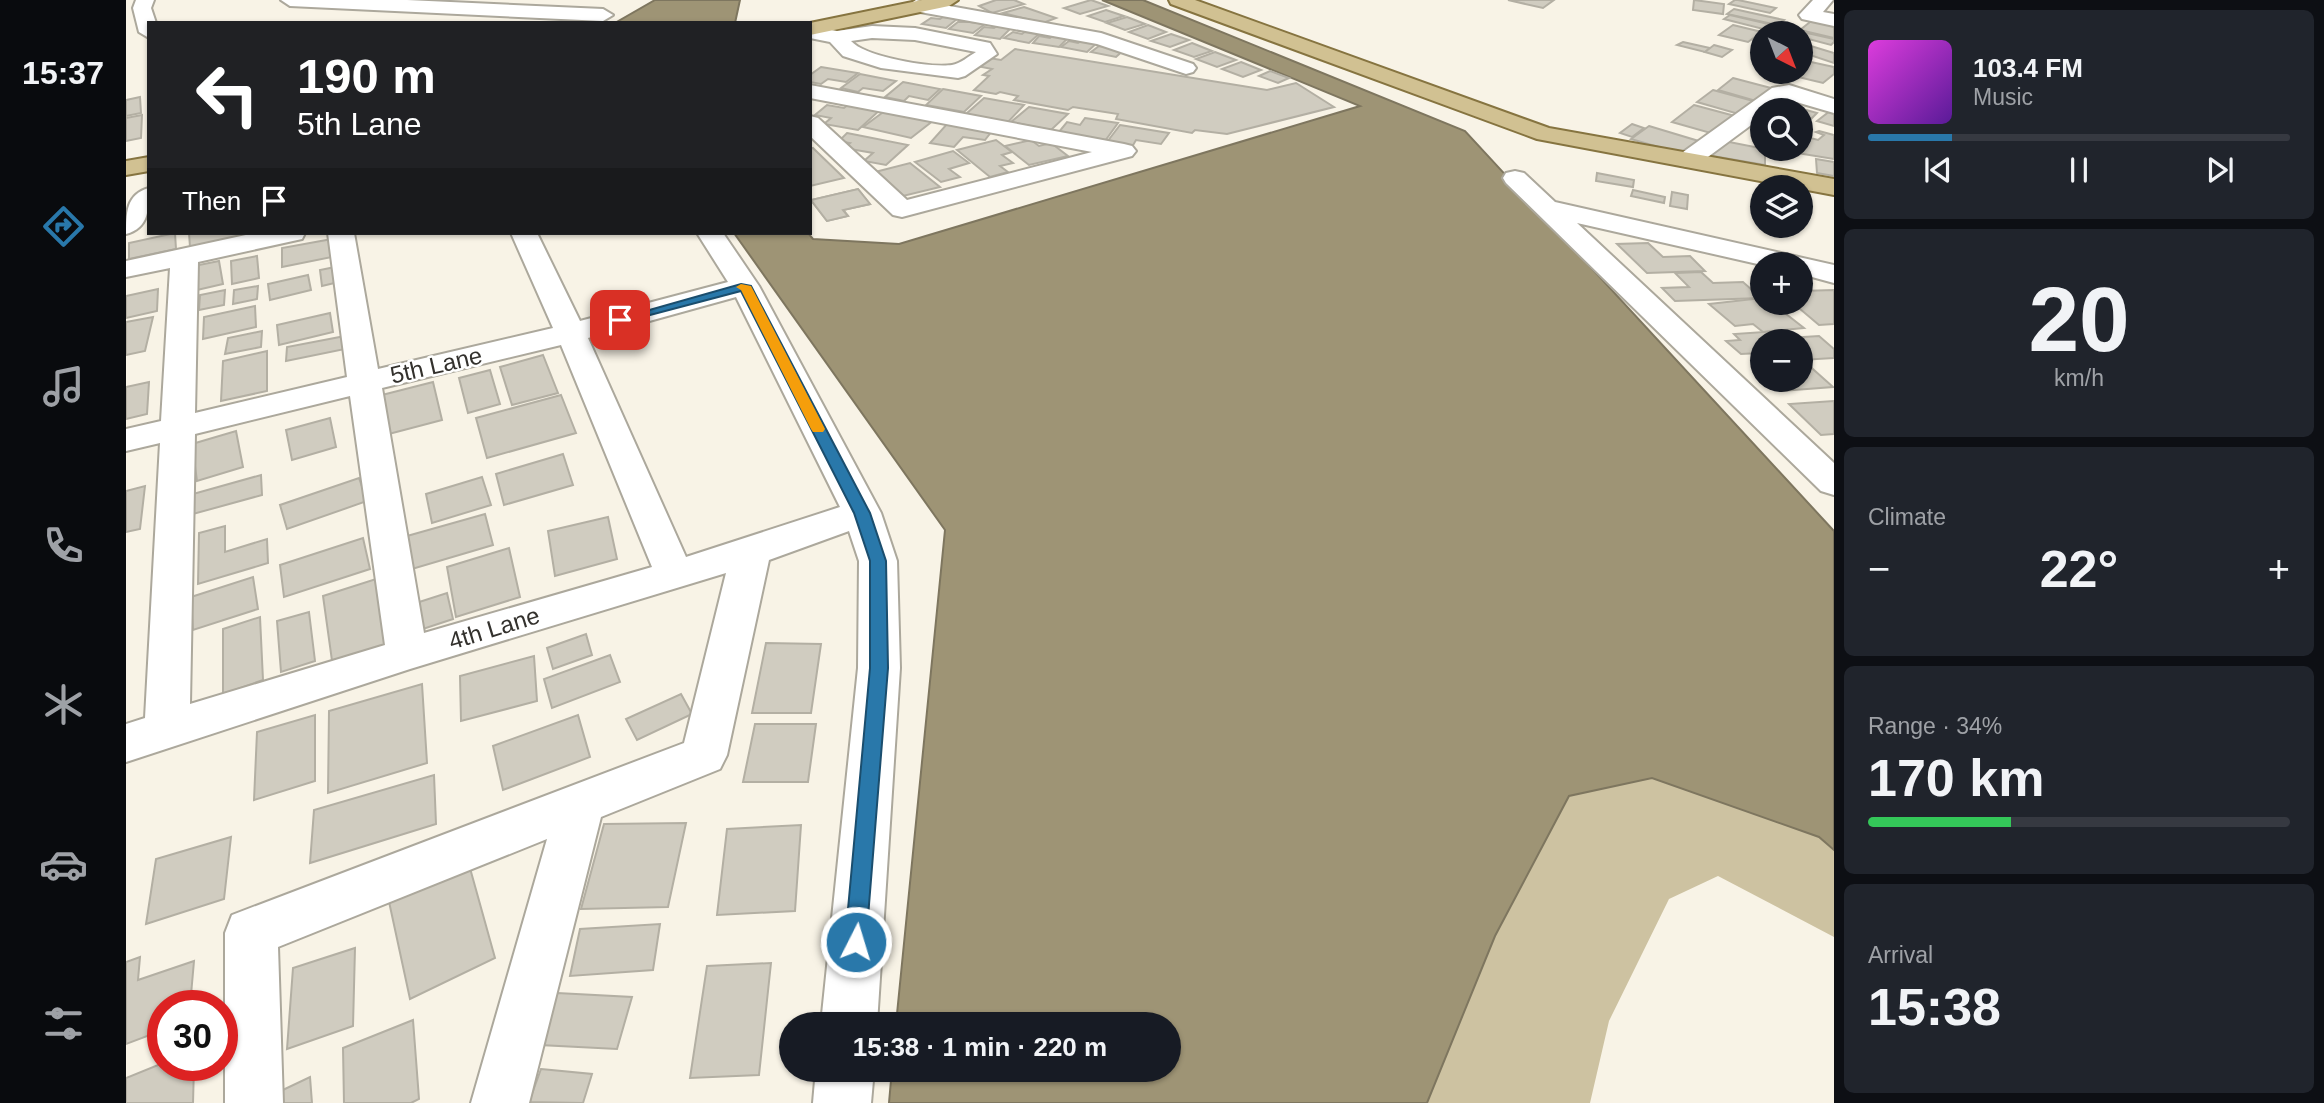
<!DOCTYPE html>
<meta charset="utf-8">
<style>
body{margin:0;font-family:Helvetica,sans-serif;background:#20242c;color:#f1f3f6;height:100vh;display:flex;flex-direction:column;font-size:26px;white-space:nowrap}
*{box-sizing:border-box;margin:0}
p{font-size:23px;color:#9ea1a6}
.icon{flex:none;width:38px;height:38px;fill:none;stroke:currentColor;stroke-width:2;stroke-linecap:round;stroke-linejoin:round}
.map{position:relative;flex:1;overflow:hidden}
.sheet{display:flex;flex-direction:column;gap:10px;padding:10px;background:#0d0f14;width:490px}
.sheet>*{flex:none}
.banner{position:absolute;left:21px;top:21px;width:665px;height:214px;border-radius:0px;box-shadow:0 2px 5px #0004;background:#202124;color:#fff;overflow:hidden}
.needle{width:46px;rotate:138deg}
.tools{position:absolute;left:1624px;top:21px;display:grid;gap:14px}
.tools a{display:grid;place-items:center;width:63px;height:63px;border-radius:50%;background:#171b24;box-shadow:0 2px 5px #0004;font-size:35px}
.speed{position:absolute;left:21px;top:990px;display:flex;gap:14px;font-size:35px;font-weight:700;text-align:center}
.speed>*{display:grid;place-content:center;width:91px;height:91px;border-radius:50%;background:#171b24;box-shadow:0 2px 5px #0004;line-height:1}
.speed .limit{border:10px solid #d22;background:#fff;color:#111}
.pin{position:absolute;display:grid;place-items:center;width:60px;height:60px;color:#fff;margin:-30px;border-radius:14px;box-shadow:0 4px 10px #0006}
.me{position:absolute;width:77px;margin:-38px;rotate:5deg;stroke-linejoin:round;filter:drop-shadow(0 0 5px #0008)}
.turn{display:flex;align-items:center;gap:24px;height:147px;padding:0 35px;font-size:32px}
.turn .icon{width:91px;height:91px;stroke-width:2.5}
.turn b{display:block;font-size:49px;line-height:60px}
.then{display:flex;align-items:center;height:66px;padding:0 35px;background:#0003;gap:14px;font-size:26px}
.big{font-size:52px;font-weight:700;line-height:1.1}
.sheet .widget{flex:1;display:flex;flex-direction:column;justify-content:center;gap:10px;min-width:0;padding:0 24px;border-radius:10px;background:#20242c}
.sheet .dial{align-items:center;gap:0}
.dial b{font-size:91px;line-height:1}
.song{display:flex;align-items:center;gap:21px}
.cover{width:84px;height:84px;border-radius:10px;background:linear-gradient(135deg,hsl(300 70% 55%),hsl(270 70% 35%))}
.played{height:7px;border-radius:4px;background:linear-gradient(90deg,#2978aa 20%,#363941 20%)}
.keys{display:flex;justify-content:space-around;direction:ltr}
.heat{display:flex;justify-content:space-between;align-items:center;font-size:38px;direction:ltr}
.charge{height:10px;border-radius:5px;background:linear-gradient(90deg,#34c759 34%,#363941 0)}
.trip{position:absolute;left:653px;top:1012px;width:402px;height:70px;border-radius:35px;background:#171b24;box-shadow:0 2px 5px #0004;font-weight:700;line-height:70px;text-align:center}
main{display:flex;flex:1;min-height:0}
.tab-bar{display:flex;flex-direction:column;width:126px;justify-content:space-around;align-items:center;background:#090b0e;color:#9ea1a6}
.tab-bar .icon{width:49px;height:49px}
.tab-bar .active{color:#2978aa}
.tab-bar b{font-size:32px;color:#f1f3f6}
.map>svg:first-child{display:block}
</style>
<main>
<nav class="tab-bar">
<b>15:37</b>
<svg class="icon active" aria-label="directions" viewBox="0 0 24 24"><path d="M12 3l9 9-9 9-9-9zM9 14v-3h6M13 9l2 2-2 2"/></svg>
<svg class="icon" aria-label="music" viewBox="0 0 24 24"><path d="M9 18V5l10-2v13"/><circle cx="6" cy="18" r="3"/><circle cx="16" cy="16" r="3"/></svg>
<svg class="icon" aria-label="phone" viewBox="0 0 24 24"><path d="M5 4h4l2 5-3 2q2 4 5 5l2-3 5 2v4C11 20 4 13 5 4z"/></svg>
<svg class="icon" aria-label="climate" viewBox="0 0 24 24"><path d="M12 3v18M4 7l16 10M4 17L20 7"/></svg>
<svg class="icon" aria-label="car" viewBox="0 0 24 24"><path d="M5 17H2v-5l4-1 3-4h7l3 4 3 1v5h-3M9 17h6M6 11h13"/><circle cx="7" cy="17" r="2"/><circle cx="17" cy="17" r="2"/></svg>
<svg class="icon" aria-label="filters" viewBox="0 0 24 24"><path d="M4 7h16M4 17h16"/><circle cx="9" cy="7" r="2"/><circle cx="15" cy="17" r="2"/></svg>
</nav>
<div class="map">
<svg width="1708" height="1103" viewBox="0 0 1708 1103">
<rect width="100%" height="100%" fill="#f8f3e6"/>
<polygon fill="#cdc2a1" points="1526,778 1693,837 1708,850 1708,937 1592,876 1543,899 1483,1021 1464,1103 1301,1103 1369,936 1443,796"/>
<g fill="#9e9475" stroke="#7e765f" stroke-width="2">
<polygon points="529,0 614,0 609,23 489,23"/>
<polygon points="976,0 1017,0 1339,131 1708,531 1708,850 1693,837 1526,778 1443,796 1369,936 1301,1103 763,1103 766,1069 1043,1069 1043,1024 770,1024 819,530 608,233 682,233 687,239 773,244 1234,106"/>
</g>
<g fill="#d0ccc0" stroke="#b3afa3" stroke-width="2">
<polygon points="870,0 888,0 898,4 866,13 853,6"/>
<polygon points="965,0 982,6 954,14 938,8"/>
<polygon points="1382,0 1428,0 1417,8"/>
<polygon points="1568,0 1598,4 1597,14 1567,10"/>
<polygon points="1609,0 1612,0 1650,8 1644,13 1603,4"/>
<polygon points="898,7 930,18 917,23 877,13"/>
<polygon points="1608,9 1658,20 1651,25 1601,14"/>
<polygon points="980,10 998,16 979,22 962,16"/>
<polygon points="1604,15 1651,26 1645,31 1598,19"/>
<polygon points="817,17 831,19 820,28 796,24 805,18 814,19"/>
<polygon points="1001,17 1019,24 999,30 981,23"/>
<polygon points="1689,18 1708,23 1708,38 1674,30"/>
<polygon points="832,22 844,22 859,24 847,33 823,29"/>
<polygon points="1022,25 1040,32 1022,39 1003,32"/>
<polygon points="1607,25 1636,32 1622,42 1593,35"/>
<polygon points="871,26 885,28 874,39 849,35 858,27 868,28"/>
<polygon points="900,31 914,33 903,43 878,38 887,32 896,34"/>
<polygon points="1672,31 1708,39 1708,42 1705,45 1675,37 1675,33 1669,33"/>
<polygon points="1045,34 1063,40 1044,47 1025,41"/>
<polygon points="927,35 943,37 933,47 907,43 913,36 924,38"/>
<polygon points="956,40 972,42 961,52 935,47 943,41 952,43"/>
<polygon points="1557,42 1584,48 1579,52 1551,45"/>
<polygon points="1066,43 1086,51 1068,57 1048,50"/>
<polygon points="1675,43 1708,53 1708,63 1675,52"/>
<polygon points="1588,45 1606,50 1596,57 1579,52"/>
<polygon points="973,46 982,47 1000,48 990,57 965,52"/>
<polygon points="889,49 1141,90 1170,83 1208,107 1101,134 1069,130 1066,133 990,119 992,114 947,107 942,110 888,100 892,96 874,92 870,94 848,90 863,76 857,75 866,69 841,64 851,56 875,60"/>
<polygon points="1089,52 1110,60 1091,67 1070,59"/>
<polygon points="1115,62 1135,70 1117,77 1096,69"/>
<polygon points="1685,62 1708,67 1708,74 1697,83 1668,76"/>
<polygon points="695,67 732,73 720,82 702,79 695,84 684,82 684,75"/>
<polygon points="1144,71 1163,78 1152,83 1133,76"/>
<polygon points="734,74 770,81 757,91 737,88 732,92 715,88"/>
<polygon points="1607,78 1645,88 1630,101 1592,90"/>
<polygon points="777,82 814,89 802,100 783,96 778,101 759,97"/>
<polygon points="817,89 855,96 838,112 800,105"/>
<polygon points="1587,90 1631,102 1616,115 1571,102"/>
<polygon points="14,97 15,113 0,116 0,100"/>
<polygon points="858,98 898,105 882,122 840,114"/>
<polygon points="723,104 755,109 732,130 698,124 705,118 689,115 701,105 718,108"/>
<polygon points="1568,105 1609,116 1588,134 1546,122"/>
<polygon points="1650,105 1660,108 1663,105 1691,113 1684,120 1675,117 1675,110 1645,109"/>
<polygon points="903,107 942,114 925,130 885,122"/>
<polygon points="760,110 808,120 785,138 737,127"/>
<polygon points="1704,111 1708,113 1708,126 1691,121"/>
<polygon points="16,115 15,138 0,141 0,118"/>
<polygon points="959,118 992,123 979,141 932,133 941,122 954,125"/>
<polygon points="821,124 866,131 859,140 837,137 828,147 804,143"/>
<polygon points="1506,124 1518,128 1506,137 1494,133"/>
<polygon points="994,125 1043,133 1035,144 1010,140 1006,147 981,142"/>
<polygon points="1523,126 1576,142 1560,155 1505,139"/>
<polygon points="1693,131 1708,135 1708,159 1665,152 1675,149 1675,143 1681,137 1692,140 1698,135 1690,132"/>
<polygon points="721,133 782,145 760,165 738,161 747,153 718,148 724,143 713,141"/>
<polygon points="870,140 886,152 876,155 887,163 874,166 882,172 864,177 831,150"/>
<polygon points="905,140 913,146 925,143 942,156 903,165 879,146"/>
<polygon points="1598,141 1639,149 1639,165 1581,155"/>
<polygon points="687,148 718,178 684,186 684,149"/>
<polygon points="827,151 843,163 823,169 834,177 815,182 789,162"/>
<polygon points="1690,159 1708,162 1708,176 1691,173"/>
<polygon points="784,163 814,187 777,196 749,172"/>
<polygon points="1471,173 1508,180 1507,187 1470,181"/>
<polygon points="732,189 744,204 717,210 722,216 701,221 685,200"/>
<polygon points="732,189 744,204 717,210 722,216 701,221 685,200"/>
<polygon points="1507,190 1539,197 1538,203 1505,196"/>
<polygon points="1546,192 1562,195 1561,209 1544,206"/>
<polygon points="49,233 50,249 3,259 3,243"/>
<polygon points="63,233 121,233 121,235 64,247"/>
<polygon points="206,239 206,257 156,267 156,248"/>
<polygon points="1522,243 1537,257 1564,256 1579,271 1521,273 1491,244"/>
<polygon points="131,256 133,278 106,284 105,261"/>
<polygon points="93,261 97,284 71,290 68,266"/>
<polygon points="214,266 217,281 196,286 194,270"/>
<polygon points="1575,272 1587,283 1617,282 1635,298 1549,301 1536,288 1563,287 1549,273"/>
<polygon points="182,275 185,290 144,300 142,284"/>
<polygon points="132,286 131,299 107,304 108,290"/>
<polygon points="32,289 31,311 0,318 0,296"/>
<polygon points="99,290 98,305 73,310 74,295"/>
<polygon points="1708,290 1708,324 1693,325 1667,303 1675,303 1675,291"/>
<polygon points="1636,298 1636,303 1646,303 1678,328 1637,332 1627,324 1609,326 1583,304"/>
<polygon points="129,306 130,327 77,339 78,317"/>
<polygon points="204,313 207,332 153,345 151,325"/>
<polygon points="27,317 19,351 0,355 0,322"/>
<polygon points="136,331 135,347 99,354 102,338"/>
<polygon points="1653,331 1661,338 1693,336 1708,349 1708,358 1675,360 1675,341 1636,341 1636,356 1634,353 1615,354 1600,341 1614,340 1608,334"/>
<polygon points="219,336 219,349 160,361 161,347"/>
<polygon points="141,351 141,391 95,401 97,361"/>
<polygon points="417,355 432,393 386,405 374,367"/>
<polygon points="1679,362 1707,387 1655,391 1644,380 1675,380 1675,363"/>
<polygon points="364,370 374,404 342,413 333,378"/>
<polygon points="23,382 21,414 0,419 0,387"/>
<polygon points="307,382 316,420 259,435 252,396"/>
<polygon points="435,395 450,433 361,458 350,418"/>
<polygon points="1708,401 1708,434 1695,435 1663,404"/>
<polygon points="204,418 210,447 166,460 160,430"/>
<polygon points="110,431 117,467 71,481 66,444"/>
<polygon points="437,454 447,485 378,505 370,474"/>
<polygon points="135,475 136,495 67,514 67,494"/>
<polygon points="356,477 365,505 306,523 300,494"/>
<polygon points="233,478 241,501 161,529 154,505"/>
<polygon points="19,486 14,529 0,532 0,491"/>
<polygon points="359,514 367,545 286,569 281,536"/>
<polygon points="482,517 491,559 429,576 422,531"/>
<polygon points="99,526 99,552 141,539 142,563 72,584 73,533"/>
<polygon points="237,538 244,569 158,597 154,565"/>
<polygon points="383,548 394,597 330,617 321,567"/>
<polygon points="127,577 132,609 67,630 65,597"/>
<polygon points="250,579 263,649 207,668 197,596"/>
<polygon points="321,593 327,619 291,631 287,604"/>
<polygon points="183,612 189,661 155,672 151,621"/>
<polygon points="134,617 137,680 97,694 97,629"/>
<polygon points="460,634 466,655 427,669 421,648"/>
<polygon points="640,643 695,644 685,713 626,713"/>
<polygon points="484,655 494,682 426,708 418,679"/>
<polygon points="408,656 411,701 335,721 334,676"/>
<polygon points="296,684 301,763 202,793 203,711"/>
<polygon points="555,694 566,714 511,740 500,719"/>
<polygon points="189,715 189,781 128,800 131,732"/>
<polygon points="452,715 464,757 377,790 367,746"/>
<polygon points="629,724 690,724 682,782 617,782"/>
<polygon points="308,775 310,824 184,863 188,810"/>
<polygon points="560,823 542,907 455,909 478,824"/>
<polygon points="675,825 669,911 591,915 601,829"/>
<polygon points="105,837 98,899 20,924 30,859"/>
<polygon points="342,861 369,958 284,999 262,897"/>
<polygon points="534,924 527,970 444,976 454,929"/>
<polygon points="229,948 227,1026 161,1049 167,968"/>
<polygon points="14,957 12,980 68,961 64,1006 37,1006 37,1030 0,1044 0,962"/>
<polygon points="645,963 633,1075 564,1078 581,966"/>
<polygon points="431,993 506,997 491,1049 414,1045"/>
<polygon points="287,1020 293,1099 285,1103 218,1103 217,1048"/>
<polygon points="37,1063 37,1066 68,1066 67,1103 0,1103 0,1078"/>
<polygon points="415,1069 466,1074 457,1103 403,1102"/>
<polygon points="184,1077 186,1103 140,1103 140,1098"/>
</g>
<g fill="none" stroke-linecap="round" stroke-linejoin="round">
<g stroke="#aca89c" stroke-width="4">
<g id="minor">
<polygon points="10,0 28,0 25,8 30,23 23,23 23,38 13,32 7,8"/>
<polygon points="155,0 281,0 477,9 487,15 477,21 164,6"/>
<polygon points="790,0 975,33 1067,64 1070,68 1067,72 1060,74 971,44 783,10 781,6"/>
<polygon points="1687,0 1707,0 1697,12 1708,14 1708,26 1676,19 1673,15"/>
<path d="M 684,26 L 711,31 L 746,26 L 789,28 L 864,43 L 871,54 L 839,76 L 832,78 L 755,68 L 717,56 L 704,42 L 684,38 ZM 746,38 L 789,40 L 850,52 C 843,56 834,64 826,65 C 804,68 739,57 725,41 Z"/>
<polygon points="684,85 998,144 1006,146 1010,151 1006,156 776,217 767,215 684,136 684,116 692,118 781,200 966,152 684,98"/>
<polygon points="1663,85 1708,99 1708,113 1660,99 1645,110 1636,110 1636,117 1571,165 1562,167 1553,165 1550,160 1553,155 1646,88"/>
<polygon points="1389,171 1398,173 1429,202 1708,265 1708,283 1675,274 1675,264 1636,265 1451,223 1708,463 1708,495 1695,491 1380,183 1377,178 1380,173"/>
<path d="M 23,188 C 23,208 23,228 0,234 C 0,214 0,194 23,188 Z"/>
<path d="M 129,233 L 179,233 L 176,239 L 72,262 L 69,413 L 221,377 L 202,233 L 228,233 L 252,369 L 427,328 L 385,233 L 411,233 L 454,321 L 602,282 L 571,233 L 597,233 L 633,286 L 755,513 L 771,561 L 774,668 L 751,1024 L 695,1024 L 732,668 L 733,561 L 723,531 L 643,560 L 601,755 L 594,769 L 475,817 L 403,1103 L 345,1103 L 421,839 L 152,947 L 157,1103 L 99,1103 L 99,933 L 106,915 L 558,743 L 600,573 L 284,669 L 0,762 L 0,724 L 19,718 L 34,443 L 0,451 L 0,429 L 35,421 L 44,268 L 0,277 L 0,261 ZM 610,297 L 714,507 L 560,557 L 462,338 ZM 435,345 L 526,567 L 298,633 L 256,388 ZM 224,396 L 259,645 L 64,704 L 69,434 Z"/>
<polygon points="690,1069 748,1069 745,1103 687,1103"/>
</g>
</g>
<g stroke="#867440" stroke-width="4">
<g id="major">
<polygon points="796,0 832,0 823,6 684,35 684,23"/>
<polygon points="1043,0 1069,0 1423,128 1708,179 1708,195 1411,139 1045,4"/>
<polygon points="23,157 23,171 0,175 0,161"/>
</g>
</g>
<use href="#minor" fill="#fff" fill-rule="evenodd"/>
<use href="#major" fill="#d1c192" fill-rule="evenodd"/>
</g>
<polygon fill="#2978aa" stroke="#1b4e6e" stroke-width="2" points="615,284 625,286 744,513 760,561 762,668 740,942 737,949 730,952 722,949 719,942 744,668 744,561 728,513 615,291 494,323 488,320"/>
<polygon fill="#f59e0b" points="615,284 625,286 699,429 697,432 687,432 685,429 615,290 610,287"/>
<g text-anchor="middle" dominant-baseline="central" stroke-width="5" stroke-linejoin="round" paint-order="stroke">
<g font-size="24" fill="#33312d" stroke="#fff">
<text transform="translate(310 365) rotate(-13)">5th Lane</text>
<text transform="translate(368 628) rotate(-17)">4th Lane</text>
</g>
</g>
</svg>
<div class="tools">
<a><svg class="needle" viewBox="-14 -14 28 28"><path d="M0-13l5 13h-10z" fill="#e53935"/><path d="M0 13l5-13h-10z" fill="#9ea1a6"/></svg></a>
<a><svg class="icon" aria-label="search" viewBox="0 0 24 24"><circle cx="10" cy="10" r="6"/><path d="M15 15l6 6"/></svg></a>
<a><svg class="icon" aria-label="layers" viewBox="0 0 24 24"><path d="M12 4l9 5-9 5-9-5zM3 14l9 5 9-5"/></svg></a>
<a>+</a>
<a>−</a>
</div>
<div class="speed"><div class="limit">30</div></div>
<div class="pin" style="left:494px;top:320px;background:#d93025"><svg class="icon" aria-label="arrive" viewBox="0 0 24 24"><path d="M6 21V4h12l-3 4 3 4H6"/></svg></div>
<svg class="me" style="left:730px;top:942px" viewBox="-20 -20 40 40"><circle r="17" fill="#2978aa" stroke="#fff" stroke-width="3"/><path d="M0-11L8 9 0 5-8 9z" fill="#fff"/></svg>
<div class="trip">15:38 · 1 min · 220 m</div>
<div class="banner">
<div class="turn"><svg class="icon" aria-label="left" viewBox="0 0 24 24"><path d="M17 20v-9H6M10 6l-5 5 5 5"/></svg><div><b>190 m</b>5th Lane</div></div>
<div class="then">Then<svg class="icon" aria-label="arrive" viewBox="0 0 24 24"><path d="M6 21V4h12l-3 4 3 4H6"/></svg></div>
</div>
</div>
<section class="sheet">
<div class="widget">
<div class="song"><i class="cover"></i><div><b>103.4 FM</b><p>Music</p></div></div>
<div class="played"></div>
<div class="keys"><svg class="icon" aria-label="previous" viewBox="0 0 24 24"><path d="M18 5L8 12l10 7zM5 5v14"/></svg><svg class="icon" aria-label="pause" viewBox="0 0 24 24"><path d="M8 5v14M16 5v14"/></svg><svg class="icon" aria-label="next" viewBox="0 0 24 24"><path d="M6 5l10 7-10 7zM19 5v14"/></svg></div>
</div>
<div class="widget dial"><b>20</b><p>km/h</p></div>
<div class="widget"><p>Climate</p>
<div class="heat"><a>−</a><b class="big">22°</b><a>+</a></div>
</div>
<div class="widget"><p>Range · 34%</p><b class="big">170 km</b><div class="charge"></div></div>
<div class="widget"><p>Arrival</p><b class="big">15:38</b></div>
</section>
</main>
